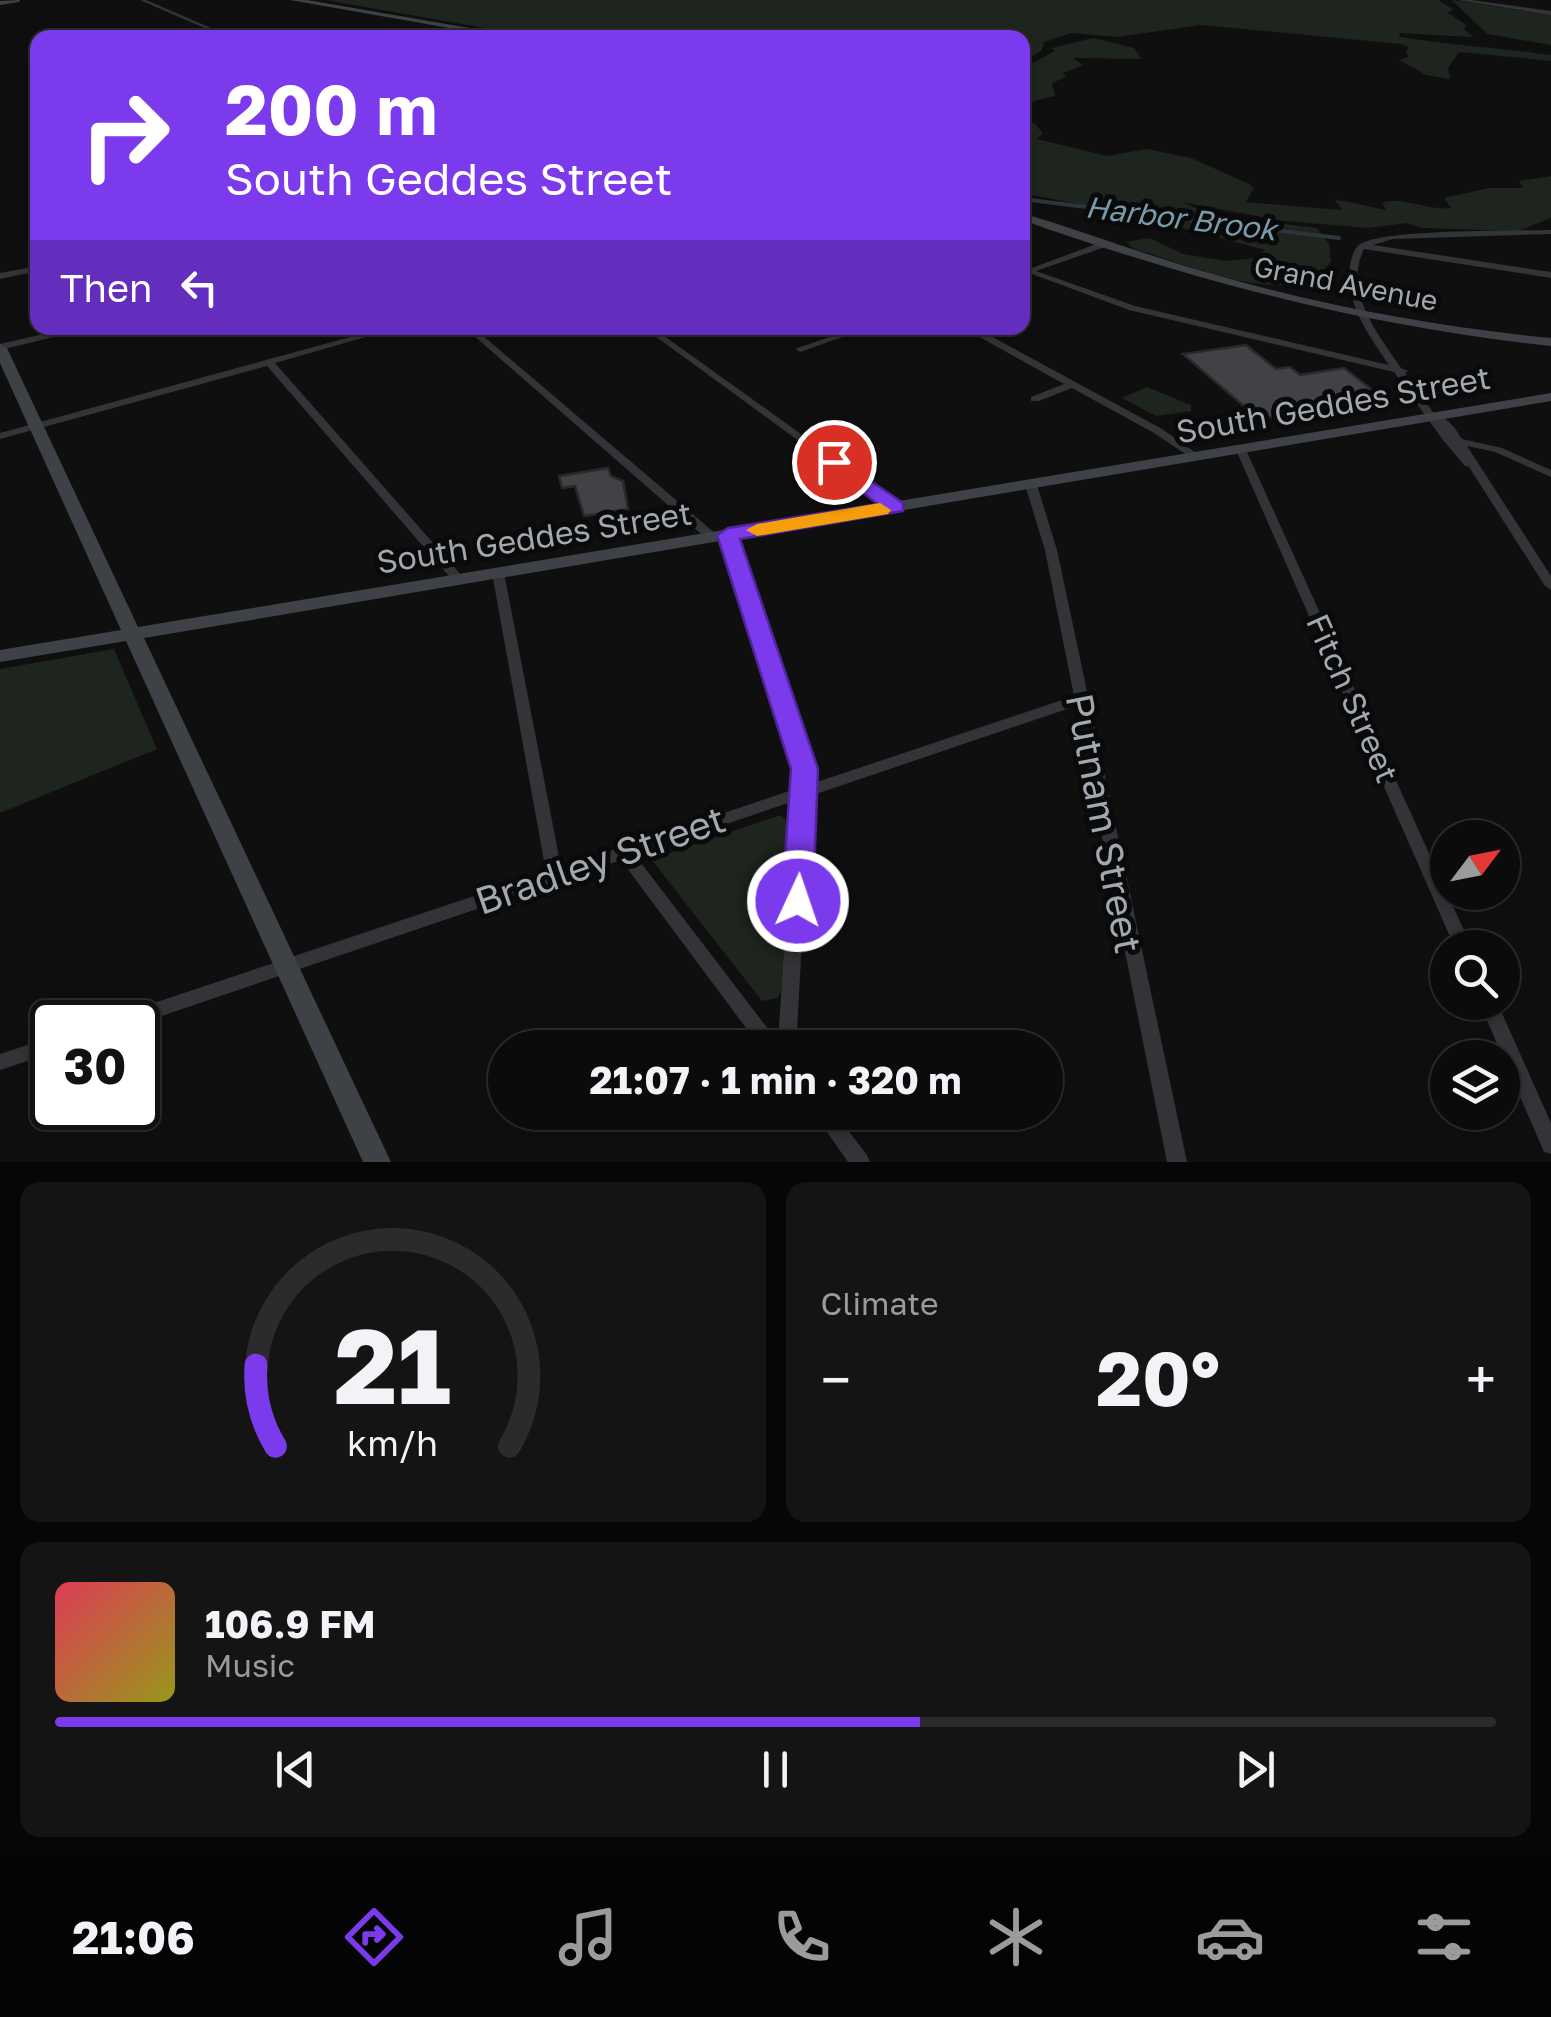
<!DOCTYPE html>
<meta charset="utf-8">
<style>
body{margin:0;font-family:"Golos Text",sans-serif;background:#141415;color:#f1f3f6;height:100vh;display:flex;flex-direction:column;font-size:38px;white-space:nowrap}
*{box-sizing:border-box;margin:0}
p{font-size:32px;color:#9a9b9d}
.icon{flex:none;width:55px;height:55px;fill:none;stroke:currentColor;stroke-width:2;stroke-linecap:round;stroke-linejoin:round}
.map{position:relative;height:1162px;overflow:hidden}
.panel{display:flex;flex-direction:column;gap:20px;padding:20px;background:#060607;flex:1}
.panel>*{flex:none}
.banner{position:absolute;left:30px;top:30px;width:1000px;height:305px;border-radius:20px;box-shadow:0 5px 15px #0003,0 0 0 2px #2b2b2d;background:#7c3aed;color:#fff;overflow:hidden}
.needle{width:65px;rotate:58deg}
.controls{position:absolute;left:1430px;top:820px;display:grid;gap:20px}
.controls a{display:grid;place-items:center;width:90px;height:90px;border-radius:50%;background:#0b0b0c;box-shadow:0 5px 15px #0003,0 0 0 2px #2b2b2d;font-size:50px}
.speed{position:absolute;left:30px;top:1000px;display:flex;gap:20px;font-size:50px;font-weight:700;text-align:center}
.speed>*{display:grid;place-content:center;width:130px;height:130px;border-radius:50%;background:#0b0b0c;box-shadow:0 5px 15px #0003,0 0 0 2px #2b2b2d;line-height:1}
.speed .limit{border:5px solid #111;border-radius:15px;background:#fff;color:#111}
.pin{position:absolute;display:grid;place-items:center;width:85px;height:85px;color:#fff;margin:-42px;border:5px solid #fff;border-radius:50%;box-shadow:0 2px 10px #0007}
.me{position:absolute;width:110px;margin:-55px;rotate:3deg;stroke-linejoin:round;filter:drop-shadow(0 0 8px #0008)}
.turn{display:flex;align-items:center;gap:35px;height:210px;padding:0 30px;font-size:45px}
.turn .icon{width:130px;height:130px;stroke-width:2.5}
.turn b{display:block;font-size:70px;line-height:85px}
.then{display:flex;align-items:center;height:95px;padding:0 30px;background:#0003;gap:20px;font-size:38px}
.big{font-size:75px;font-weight:700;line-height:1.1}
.panel .tile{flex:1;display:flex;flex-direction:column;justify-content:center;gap:15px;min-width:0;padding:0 35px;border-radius:20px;background:#141415}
.panel .dial{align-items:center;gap:0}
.dial svg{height:260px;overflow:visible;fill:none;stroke:#2b2b2d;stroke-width:7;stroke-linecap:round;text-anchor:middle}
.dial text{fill:#f1f3f6;stroke:none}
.song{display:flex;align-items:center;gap:30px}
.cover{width:120px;height:120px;border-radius:15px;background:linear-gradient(135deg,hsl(350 70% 55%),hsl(60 70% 35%))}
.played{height:10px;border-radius:5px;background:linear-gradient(90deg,#7c3aed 60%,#2b2b2d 60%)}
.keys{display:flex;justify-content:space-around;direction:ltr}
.heat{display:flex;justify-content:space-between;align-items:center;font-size:55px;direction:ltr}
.panel .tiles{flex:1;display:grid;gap:20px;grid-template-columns:1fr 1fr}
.tile:last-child{grid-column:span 2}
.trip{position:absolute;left:488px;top:1030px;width:575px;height:100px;border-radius:50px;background:#0b0b0c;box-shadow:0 5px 15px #0003,0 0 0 2px #2b2b2d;font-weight:700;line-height:100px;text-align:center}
.dock{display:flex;height:160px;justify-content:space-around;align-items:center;background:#040405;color:#9a9b9d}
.dock .icon{width:70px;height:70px}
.dock .selected{color:#7c3aed}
.dock b{font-size:45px;color:#f1f3f6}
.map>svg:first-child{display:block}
</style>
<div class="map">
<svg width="1551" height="1162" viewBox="0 0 1551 1162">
<rect width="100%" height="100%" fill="#0f0f10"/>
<g fill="#1e241e">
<path d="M 325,0 L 1438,0 L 1453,9 L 1448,13 L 1467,25 L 1464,29 L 1473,37 L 1399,33 L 1400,37 C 1450,45 1501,48 1551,55 L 1551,61 L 1459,52 L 1448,68 L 1450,79 L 1426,75 L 1399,60 L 1409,57 L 1406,52 L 1409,47 L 1401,44 L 1201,25 L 1117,37 L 1071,33 L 1044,42 L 1041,51 L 1023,61 L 1022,38 L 542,38 Z"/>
<polygon points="1452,0 1551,15 1551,45 1487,34"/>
<polygon points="1093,38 1134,48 1141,59 1073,58 1083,65 1063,73 1066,77 1052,83 1055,96 1034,101 1023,111 1023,68 1055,51 1052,48"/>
<path d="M 1034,123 L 1043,133 L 1037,139 L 1107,156 L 1147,149 L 1191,158 L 1249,184 L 1254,188 L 1246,202 L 1342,210 L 1334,199 L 1386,210 L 1382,203 C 1403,196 1428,211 1451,208 L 1444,198 L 1489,188 L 1523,188 L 1519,181 L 1551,176 L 1551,218 L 1518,231 L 1422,228 L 1407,223 L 1368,228 L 1284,221 L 1181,202 L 1213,215 L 1317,228 L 1329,244 L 1331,261 C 1296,315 1186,263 1134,249 L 1126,242 L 1150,238 L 1183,254 L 1225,261 L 1255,258 L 1265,250 L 1137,216 L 1023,193 L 1022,128 Z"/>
<polygon points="1147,387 1191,405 1191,411 1156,416 1122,398"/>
<polygon points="114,649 157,749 0,813 0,669"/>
<polygon points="780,815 788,821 783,985 778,998 762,1001 651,859"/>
</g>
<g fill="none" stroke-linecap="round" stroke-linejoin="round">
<polyline stroke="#2c353a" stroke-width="2.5" points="143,0 231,38"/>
<polyline stroke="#2c353a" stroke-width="4" points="1022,199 1339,238"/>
</g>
<g fill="#404246" stroke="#29292c" stroke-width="2.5">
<polygon points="1246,345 1276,369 1290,367 1300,375 1344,368 1384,399 1259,419 1183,354"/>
<polygon points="608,468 611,476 623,481 628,509 584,516 575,486 562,488 559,476"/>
</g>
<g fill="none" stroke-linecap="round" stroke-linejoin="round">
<g fill="#323437" fill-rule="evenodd">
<polygon points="1457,0 1471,0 1551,11 1551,15"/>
<path d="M 1551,230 L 1551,234 L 1393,239 L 1373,245 L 1551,272 L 1551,278 L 1364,249 C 1343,292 1378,334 1401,368 L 1408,371 L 1405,373 L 1435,415 C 1447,416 1456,429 1462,439 L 1502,448 L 1551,470 L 1551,477 L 1495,452 L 1467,446 L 1551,576 L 1551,590 L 1545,586 L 1469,467 L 1465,466 L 1443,440 L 1394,372 L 1129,310 L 1024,271 L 1099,243 L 1105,243 L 1105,247 L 1036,271 L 1135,306 L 1389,365 C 1369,335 1345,304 1350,266 C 1351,260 1353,250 1359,245 C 1379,229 1518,231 1551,230 Z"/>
<polygon points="38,266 38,271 0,279 0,273"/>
<polygon points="70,328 85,328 83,330 0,350 0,344"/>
<polygon points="383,328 397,328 275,363 462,576 464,579 462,582 454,582 267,366 0,439 0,433"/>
<polygon points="465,328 474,328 716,534 718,537 716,540 708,540"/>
<polygon points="644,328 653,328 900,505 902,507 900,509 892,509"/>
<polygon points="855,328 868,328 803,351 800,352 795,349"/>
<polygon points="966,328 976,328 1162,429 1202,457 1201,459 1193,459 1154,433 1072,388 1039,401 1031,401 1031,397 1064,384 967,330"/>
<polygon points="1241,447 1246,450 1472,948 1455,948 1236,450"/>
<path d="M 1031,482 L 1037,485 L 1057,550 L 1187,1162 L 1167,1162 L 1076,706 L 810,796 L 796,1048 L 761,1048 L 621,860 L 138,1024 L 138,1022 L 112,1022 L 115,1016 L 121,1014 L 546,872 L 492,573 L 494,570 L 498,569 L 504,573 L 561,867 L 616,849 L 617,847 L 626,846 L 795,789 L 797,769 L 722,535 L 724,532 L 728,531 L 734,535 L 811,769 L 811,784 L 1074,696 L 1045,550 L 1025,485 ZM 794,801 L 778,1042 L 635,855 Z"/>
<polygon points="1479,1002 1497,1002 1551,1123 1551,1154 1544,1152"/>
<polygon points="52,1037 52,1053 0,1070 0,1054"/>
<polygon points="813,1112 834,1112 867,1155 870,1162 848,1162"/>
</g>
<g fill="#3e4145" fill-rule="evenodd">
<polygon points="20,0 19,2 0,5 0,1"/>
<polygon points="290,0 307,0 527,38 506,38"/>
<path d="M 1022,213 C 1089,233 1153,258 1220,276 C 1328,307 1439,327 1551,338 L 1551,346 C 1368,327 1195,281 1022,220 Z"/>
<polygon points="0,344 7,348 138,627 1551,393 1551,401 144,638 391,1162 363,1162 126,641 0,662 0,650 121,630 0,363"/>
</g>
</g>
<polygon fill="#7c3aed" stroke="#51269a" stroke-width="2.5" points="834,456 903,503 903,511 740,539 818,769 813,901 808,910 798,913 787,910 782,901 791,769 717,535 728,528 878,504 827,467 824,462"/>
<polygon fill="#f59e0b" points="880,503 891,510 888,514 757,536 746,530 757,524"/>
<g text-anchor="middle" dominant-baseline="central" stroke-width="10" stroke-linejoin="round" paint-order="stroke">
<g font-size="28" fill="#a1a8b0" stroke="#0a0a0b">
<text transform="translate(1346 283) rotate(11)">Grand Avenue</text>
</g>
<g font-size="30" font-style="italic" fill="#799aaa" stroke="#0a0a0b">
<text transform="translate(1181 218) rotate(7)">Harbor Brook</text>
</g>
<g font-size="32" fill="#a1a8b0" stroke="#0a0a0b">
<text transform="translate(1333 404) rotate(-10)">South Geddes Street</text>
<text transform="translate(534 537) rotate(-9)">South Geddes Street</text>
<text transform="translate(1353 698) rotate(66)">Fitch Street</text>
</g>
<g font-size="38" fill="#a1a8b0" stroke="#0a0a0b">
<text transform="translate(1105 823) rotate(79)">Putnam Street</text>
<text transform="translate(600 859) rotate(-19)">Bradley Street</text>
</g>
</g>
</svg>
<div class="controls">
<a><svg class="needle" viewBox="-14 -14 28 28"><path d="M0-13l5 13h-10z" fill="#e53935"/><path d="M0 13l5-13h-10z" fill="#9a9b9d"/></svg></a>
<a><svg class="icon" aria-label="search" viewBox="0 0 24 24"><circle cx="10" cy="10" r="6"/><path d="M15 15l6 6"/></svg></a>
<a><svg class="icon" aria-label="layers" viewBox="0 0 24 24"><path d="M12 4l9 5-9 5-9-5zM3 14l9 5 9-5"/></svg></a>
</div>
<div class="speed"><div class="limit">30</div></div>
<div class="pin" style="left:834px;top:462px;background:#d93025"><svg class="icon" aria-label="arrive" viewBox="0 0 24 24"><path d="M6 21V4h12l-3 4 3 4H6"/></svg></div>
<svg class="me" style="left:798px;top:901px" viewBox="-20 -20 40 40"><circle r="17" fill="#7c3aed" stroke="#fff" stroke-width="3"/><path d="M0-11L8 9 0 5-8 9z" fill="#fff"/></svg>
<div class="trip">21:07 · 1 min · 320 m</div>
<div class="banner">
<div class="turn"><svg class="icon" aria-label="right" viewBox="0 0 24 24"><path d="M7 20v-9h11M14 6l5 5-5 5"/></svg><div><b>200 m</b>South Geddes Street</div></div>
<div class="then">Then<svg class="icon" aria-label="left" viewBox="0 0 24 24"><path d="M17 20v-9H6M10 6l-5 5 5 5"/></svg></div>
</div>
</div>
<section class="panel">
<div class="tiles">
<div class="tile dial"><svg viewBox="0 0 100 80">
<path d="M14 69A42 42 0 1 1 86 69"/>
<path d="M14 69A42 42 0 0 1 8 44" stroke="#7c3aed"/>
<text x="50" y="56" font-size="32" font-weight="700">21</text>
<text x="50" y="72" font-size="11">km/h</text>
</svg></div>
<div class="tile"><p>Climate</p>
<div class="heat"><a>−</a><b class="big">20°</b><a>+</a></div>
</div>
<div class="tile">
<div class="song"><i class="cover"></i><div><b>106.9 FM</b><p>Music</p></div></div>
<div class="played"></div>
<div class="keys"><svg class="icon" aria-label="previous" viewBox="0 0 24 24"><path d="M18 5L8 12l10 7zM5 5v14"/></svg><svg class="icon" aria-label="pause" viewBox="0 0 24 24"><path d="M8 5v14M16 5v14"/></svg><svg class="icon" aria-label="next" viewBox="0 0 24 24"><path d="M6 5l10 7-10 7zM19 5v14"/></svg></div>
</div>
</div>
</section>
<nav class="dock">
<b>21:06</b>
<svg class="icon selected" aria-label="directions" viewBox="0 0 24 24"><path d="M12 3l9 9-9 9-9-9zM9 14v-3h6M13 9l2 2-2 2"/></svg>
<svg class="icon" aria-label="music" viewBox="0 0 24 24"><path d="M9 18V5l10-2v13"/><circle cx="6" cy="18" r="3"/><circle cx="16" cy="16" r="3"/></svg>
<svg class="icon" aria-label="phone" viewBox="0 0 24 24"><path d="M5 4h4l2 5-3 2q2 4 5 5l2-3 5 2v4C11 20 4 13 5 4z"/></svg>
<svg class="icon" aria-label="climate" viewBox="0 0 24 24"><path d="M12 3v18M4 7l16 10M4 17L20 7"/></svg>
<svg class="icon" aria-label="car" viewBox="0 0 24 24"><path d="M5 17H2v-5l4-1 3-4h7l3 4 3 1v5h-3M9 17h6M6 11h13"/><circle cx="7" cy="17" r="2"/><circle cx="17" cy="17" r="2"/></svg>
<svg class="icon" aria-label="filters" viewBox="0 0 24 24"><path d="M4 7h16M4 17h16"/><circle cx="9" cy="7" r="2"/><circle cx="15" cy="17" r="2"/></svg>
</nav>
